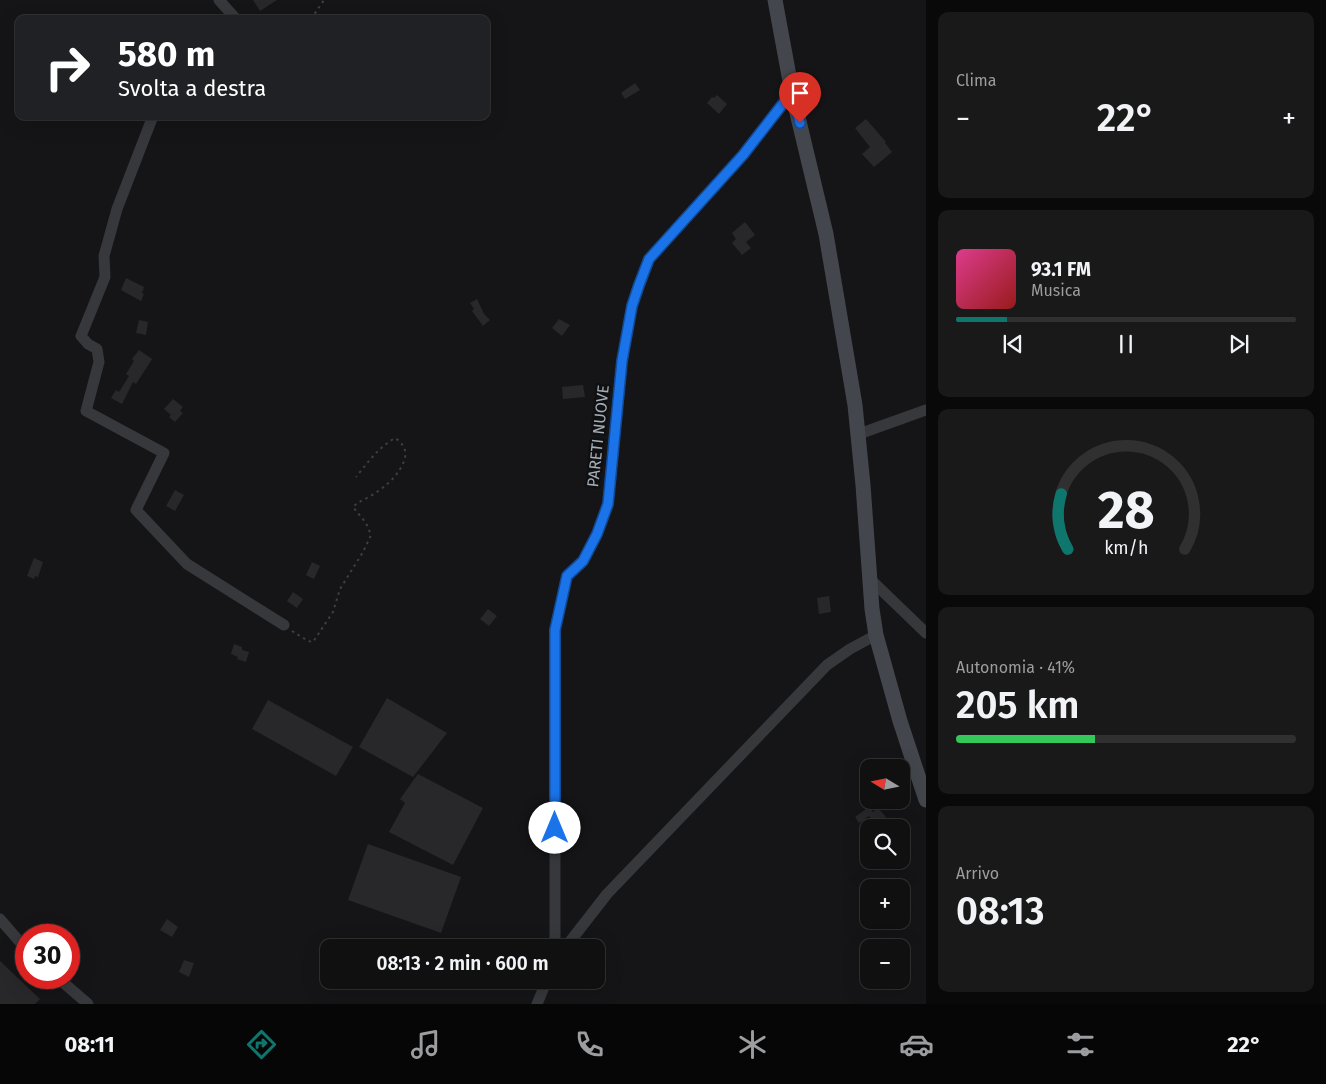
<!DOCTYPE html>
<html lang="it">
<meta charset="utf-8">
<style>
body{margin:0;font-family:"Fira Sans",sans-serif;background:#19191a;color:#f1f3f6;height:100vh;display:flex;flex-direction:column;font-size:19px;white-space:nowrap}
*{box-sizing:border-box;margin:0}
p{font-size:16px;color:#9c9d9f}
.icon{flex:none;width:28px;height:28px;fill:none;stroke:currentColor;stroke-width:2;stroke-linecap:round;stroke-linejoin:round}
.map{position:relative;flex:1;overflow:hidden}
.side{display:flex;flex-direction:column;gap:12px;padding:12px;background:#090909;width:400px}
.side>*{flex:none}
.hud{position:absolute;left:15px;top:15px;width:475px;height:105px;border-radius:10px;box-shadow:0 5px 20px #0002,0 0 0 1px #303031;background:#202124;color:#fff;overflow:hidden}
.needle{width:32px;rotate:280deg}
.controls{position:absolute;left:860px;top:759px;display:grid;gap:10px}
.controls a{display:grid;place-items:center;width:50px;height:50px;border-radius:10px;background:#101011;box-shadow:0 5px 20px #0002,0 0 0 1px #303031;font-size:25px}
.speed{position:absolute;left:15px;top:924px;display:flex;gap:10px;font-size:25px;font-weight:700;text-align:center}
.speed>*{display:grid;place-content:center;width:65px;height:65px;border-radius:50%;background:#101011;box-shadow:0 5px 20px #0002,0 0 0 1px #303031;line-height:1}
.speed .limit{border:8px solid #d22;background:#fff;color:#111}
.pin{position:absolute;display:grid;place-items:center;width:42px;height:42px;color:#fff;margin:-51px -21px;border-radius:50% 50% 50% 0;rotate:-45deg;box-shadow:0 0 5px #0007}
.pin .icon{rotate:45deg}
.me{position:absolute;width:55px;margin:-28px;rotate:0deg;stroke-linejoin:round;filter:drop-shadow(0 0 4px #0008)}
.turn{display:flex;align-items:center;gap:18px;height:105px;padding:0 20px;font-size:22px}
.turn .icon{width:65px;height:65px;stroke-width:2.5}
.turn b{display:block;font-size:35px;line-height:42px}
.big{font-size:38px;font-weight:600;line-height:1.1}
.side .card{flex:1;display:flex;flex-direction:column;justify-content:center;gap:8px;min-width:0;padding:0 18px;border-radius:10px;background:#19191a}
.side .dial{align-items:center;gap:0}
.dial svg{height:130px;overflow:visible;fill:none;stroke:#303031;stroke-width:7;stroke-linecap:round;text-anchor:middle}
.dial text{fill:#f1f3f6;stroke:none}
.song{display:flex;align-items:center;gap:15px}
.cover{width:60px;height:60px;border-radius:8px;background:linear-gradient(135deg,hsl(330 70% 55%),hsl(0 70% 35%))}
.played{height:5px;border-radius:2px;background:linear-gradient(90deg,#0f766e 15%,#303031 15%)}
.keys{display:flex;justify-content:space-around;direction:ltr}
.heat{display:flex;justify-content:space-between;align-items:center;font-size:28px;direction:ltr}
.charge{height:8px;border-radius:4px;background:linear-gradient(90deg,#34c759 41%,#303031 0)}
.trip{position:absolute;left:320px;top:939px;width:285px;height:50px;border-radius:10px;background:#101011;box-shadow:0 5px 20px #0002,0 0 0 1px #303031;font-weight:600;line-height:50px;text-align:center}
.menu{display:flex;height:80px;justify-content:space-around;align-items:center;background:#060607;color:#9c9d9f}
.menu .icon{width:35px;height:35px}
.menu .active{color:#0f766e}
.menu b{font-size:22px;color:#f1f3f6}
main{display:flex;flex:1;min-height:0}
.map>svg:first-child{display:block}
</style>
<main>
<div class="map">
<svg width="926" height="1004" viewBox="0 0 926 1004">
<rect width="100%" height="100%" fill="#151517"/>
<g fill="#28282b">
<polygon points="253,0 277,0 260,11"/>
<polygon points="635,83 640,90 625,99 621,93"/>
<polygon points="717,95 727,104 719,114 707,103 712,97 714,98"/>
<polygon points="866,119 886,142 885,143 892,152 874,167 862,154 870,147 855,128"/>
<polygon points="745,222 755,235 746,242 751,248 742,255 732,243 736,239 732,233"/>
<polygon points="126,278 144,287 142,293 144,294 141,301 121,290"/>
<polygon points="477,299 484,314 490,320 483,326 472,311 474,309 470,303"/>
<polygon points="559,319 570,325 562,336 552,328"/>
<polygon points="139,320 148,322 146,335 136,333"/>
<polygon points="139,350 152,359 136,384 133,382 122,404 111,398 116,390 119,392 129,376 126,374 134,361 132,359"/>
<polygon points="583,385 585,397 563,399 562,387"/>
<polygon points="173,399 183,407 180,411 183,413 175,422 169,417 171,415 164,409"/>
<polygon points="175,490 184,495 175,511 166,506"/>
<polygon points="34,558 43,562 38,577 35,576 34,579 27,576"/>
<polygon points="312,562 320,566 314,579 306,575"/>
<polygon points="293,592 303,599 297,608 287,601"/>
<polygon points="829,596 831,612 819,614 817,598"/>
<polygon points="488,609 497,616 489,626 480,619"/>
<polygon points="234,644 242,647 242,650 249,652 246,662 237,659 238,657 231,654"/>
<polygon points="387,698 447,733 413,777 359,747"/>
<polygon points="268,700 353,747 336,776 252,729"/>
<polygon points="418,774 483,808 453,865 389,832 405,803 400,799"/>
<polygon points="869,807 873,812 878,808 886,817 877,825 869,816 859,823 855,817"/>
<polygon points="368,844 461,877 441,933 348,900"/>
<polygon points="167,919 178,927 172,937 160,930"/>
<polygon points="184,960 194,963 189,977 179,972"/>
<polygon points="0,961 40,999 35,1004 0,1004"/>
</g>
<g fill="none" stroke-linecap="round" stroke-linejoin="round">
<g stroke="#3c3f43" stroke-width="2" stroke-dasharray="2.5 4" stroke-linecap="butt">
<polyline points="311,19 324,0"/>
<path d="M 292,631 L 308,641 L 313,642 L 333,612 L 340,589 L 363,552 L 371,535 L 366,523 L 353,507 C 358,502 363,500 369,497 C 384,488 398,477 404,461 C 408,451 403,443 395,438 C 378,448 368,462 356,477"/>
</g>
<g stroke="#36383c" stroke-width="11">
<polyline points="219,0 236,19"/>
<polyline points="153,116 117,209 104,256 105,277 81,336 88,344 97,349 99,362 86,411 164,453 136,510 187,564 284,625"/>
<polyline points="859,434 926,410"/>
<polyline points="869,578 926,633"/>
<polyline points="0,919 26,949"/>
<polyline points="555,948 555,630 567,576 583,561 597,534 608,504 622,361 632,306 649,259 743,155 792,92"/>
<polyline points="565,948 607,894 827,665 850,649 876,635"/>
<polyline points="58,978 88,1004"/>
<polyline points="537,1004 547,980"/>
</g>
<polyline stroke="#43474d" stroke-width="15" points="775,0 792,92 826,234 855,405 863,485 872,609 876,635 900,721 926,800"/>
</g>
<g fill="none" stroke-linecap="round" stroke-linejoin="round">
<g stroke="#114b97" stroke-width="12">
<polyline id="route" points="555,828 555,630 567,576 583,561 597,534 608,504 622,361 632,306 639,285 649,259 743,155 792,92 800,123"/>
</g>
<use href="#route" stroke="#1a73e8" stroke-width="9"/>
</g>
<g text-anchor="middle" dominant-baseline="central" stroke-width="5" stroke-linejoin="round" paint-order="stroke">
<g font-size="16" fill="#a6afb8" stroke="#101012">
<text transform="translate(598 436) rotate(-84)">PARETI NUOVE</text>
</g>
</g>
</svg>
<div class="controls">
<a><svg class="needle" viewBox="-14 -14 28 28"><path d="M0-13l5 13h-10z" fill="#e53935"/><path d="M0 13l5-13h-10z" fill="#9c9d9f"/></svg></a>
<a><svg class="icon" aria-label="search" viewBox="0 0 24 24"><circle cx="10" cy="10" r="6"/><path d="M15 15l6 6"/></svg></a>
<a>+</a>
<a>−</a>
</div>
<div class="speed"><div class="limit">30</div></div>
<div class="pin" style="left:800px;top:123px;background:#d93025"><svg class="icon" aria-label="arrive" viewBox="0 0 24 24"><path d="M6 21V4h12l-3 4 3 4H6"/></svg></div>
<svg class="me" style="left:555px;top:828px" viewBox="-20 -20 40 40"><circle r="19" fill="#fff"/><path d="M0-13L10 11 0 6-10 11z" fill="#1a73e8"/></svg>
<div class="trip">08:13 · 2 min · 600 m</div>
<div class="hud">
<div class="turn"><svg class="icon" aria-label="right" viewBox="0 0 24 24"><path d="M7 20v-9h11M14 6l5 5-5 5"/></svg><div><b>580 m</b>Svolta a destra</div></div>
</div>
</div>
<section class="side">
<div class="card"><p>Clima</p>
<div class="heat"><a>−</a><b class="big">22°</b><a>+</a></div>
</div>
<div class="card">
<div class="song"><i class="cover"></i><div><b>93.1 FM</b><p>Musica</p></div></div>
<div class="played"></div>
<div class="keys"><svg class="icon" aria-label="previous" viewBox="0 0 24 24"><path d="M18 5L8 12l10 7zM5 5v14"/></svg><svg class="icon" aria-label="pause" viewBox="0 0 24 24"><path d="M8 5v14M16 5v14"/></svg><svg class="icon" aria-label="next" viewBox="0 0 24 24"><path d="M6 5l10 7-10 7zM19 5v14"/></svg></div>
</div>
<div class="card dial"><svg viewBox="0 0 100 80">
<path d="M14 69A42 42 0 1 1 86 69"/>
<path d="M14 69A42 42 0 0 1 10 35" stroke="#0f766e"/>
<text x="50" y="56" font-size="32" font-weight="700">28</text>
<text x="50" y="72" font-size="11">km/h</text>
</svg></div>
<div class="card"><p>Autonomia · 41%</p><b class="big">205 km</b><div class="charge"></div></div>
<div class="card"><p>Arrivo</p><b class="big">08:13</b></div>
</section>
</main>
<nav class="menu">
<b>08:11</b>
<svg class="icon active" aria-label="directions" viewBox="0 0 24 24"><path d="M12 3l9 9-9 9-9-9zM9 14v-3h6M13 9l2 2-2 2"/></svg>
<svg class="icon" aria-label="music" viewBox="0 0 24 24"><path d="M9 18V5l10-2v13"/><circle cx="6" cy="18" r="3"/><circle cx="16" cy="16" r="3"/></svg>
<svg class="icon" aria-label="phone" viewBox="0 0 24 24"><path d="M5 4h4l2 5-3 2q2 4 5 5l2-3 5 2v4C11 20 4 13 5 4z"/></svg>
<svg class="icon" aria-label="climate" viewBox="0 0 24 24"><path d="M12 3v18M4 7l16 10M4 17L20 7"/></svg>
<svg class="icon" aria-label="car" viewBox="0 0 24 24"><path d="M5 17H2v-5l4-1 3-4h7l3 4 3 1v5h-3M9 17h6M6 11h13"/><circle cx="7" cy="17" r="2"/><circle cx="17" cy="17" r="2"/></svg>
<svg class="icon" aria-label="filters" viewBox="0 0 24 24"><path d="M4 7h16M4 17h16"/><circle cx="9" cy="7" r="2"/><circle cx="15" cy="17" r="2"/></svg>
<b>22°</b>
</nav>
